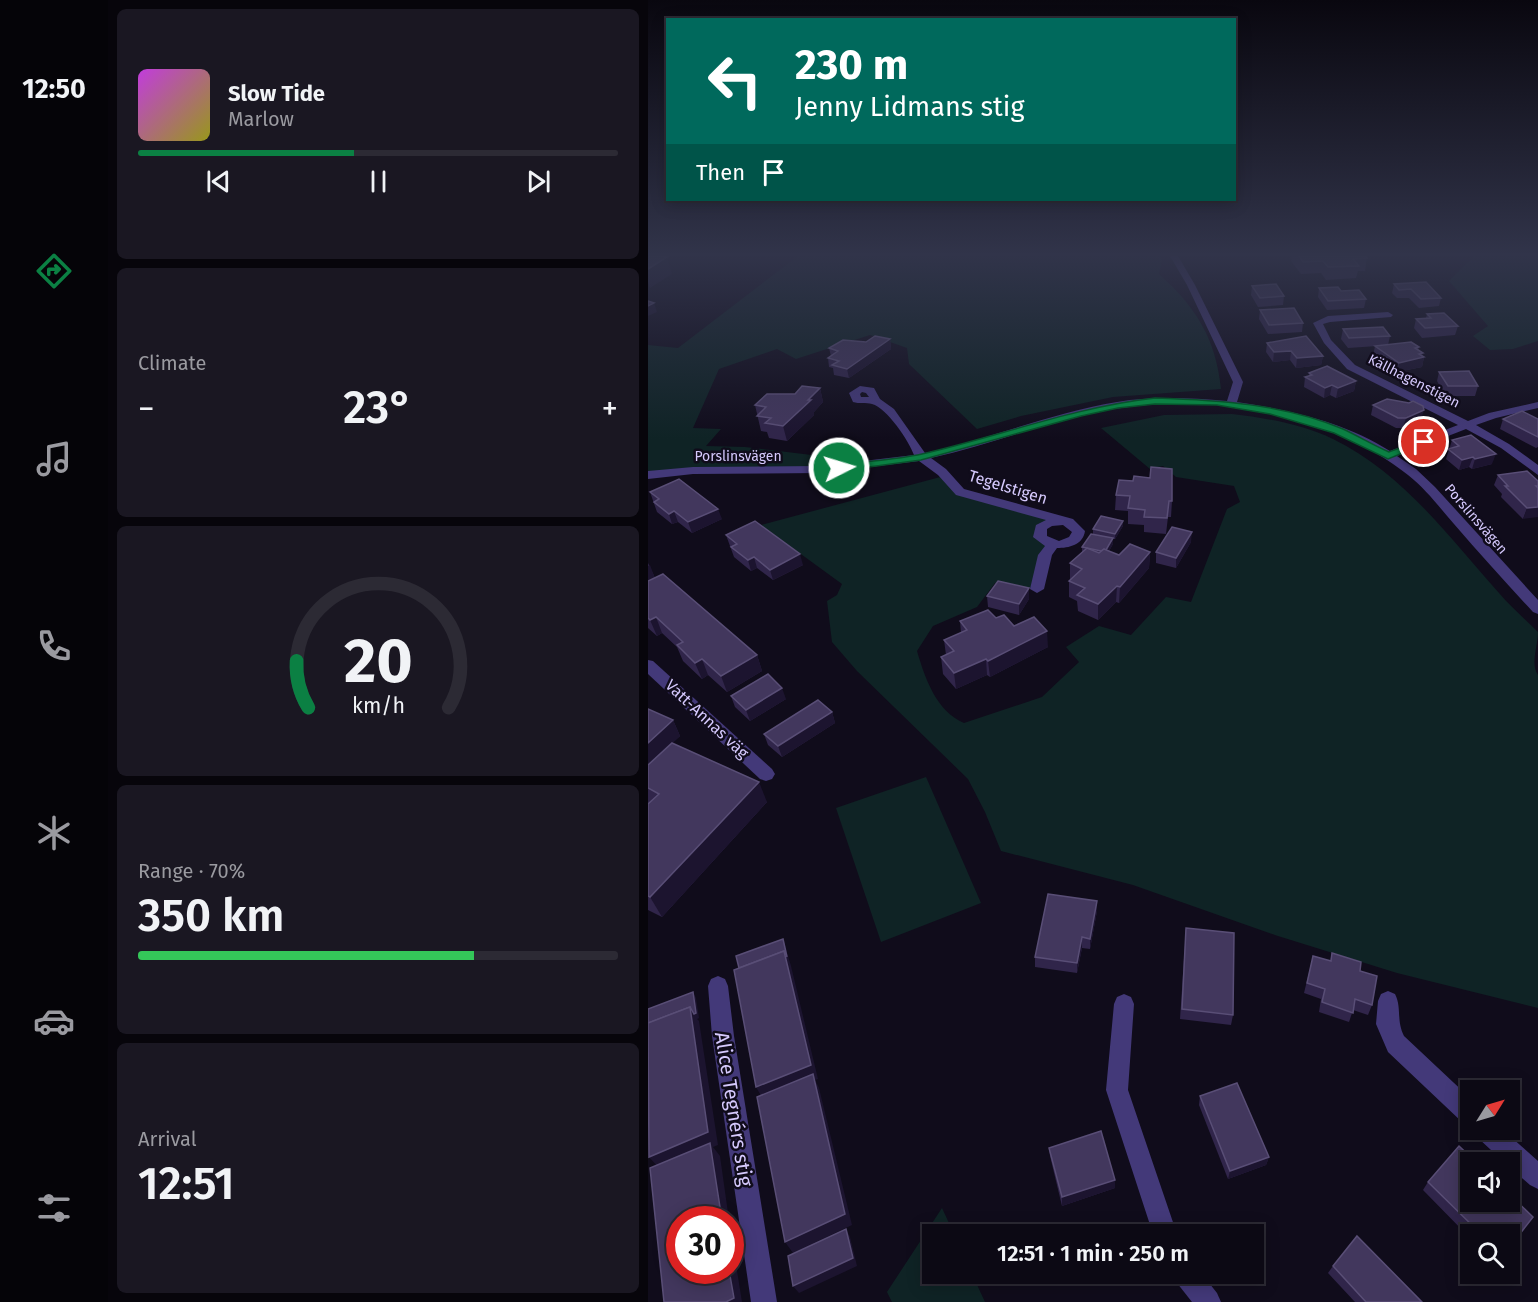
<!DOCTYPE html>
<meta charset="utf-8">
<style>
body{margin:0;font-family:"Fira Sans",sans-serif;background:#1a1722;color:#f1f3f6;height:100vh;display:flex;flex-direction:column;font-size:22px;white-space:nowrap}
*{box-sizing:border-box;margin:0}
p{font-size:20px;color:#9a9aa0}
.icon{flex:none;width:33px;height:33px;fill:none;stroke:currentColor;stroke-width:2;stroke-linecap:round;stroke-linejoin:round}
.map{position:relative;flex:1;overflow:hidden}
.panel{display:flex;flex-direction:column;gap:9px;padding:9px;background:#07050b;width:540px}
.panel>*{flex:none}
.hud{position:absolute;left:18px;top:18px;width:570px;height:183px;border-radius:0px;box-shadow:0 3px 15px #0003,0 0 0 2px #2c2a34;background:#00695c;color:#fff;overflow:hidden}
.needle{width:39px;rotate:53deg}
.tools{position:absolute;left:812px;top:1080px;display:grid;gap:12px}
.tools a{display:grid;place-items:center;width:60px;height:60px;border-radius:0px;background:#0c0914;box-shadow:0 3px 15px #0003,0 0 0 2px #2c2a34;font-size:30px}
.speed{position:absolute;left:18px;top:1206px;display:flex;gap:12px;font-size:30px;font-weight:700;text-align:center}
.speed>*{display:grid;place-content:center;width:78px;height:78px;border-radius:50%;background:#0c0914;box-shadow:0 3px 15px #0003,0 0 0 2px #2c2a34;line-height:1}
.speed .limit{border:9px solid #d22;background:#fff;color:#111}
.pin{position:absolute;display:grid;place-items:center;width:51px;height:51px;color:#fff;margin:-26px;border:3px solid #fff;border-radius:50%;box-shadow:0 2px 6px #0007}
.me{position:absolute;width:66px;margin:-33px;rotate:85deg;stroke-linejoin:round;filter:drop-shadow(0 0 4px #0008)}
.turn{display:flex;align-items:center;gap:21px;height:126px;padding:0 30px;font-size:27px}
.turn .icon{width:78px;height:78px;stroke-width:2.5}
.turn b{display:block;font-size:42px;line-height:51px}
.then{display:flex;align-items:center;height:57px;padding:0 30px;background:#0003;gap:12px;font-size:22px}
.big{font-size:45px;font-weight:600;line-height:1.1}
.panel .tile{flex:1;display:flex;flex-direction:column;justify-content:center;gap:9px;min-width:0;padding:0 21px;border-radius:9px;background:#1a1722}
.panel .dial{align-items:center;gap:0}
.dial svg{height:156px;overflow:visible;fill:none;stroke:#2c2a34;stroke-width:7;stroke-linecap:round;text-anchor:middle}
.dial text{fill:#f1f3f6;stroke:none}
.song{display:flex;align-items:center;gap:18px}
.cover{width:72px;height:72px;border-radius:9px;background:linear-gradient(135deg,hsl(290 70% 55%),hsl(60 70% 35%))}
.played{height:6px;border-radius:3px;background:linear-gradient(90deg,#0b8043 45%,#2c2a34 45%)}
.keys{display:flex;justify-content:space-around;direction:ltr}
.heat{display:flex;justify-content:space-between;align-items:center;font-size:33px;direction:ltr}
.charge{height:9px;border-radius:4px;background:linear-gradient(90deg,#34c759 70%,#2c2a34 0)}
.trip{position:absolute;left:274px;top:1224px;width:342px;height:60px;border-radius:0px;background:#0c0914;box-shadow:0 3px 15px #0003,0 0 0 2px #2c2a34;font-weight:600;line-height:60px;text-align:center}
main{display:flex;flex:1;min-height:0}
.tabs{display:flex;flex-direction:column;width:108px;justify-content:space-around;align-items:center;background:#050408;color:#9a9aa0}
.tabs .icon{width:42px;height:42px}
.tabs .on{color:#0b8043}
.tabs b{font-size:27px;color:#f1f3f6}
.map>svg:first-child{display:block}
</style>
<main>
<nav class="tabs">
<b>12:50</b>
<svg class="icon on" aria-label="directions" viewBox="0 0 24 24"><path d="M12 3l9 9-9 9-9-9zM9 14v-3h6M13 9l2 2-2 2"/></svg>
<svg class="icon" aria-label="music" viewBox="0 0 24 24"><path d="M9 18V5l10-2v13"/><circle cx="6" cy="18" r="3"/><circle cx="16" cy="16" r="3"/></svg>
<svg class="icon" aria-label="phone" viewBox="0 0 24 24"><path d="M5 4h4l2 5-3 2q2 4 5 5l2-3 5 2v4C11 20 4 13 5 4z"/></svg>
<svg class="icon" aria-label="climate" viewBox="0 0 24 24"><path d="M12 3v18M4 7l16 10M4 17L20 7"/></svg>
<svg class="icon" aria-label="car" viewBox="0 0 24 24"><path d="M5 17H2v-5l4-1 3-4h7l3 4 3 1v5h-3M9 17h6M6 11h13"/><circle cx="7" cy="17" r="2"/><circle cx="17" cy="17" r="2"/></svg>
<svg class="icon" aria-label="filters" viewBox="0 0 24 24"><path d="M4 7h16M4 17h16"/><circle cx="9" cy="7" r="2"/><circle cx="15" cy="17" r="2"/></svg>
</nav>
<section class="panel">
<div class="tile">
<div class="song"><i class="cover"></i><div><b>Slow Tide</b><p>Marlow</p></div></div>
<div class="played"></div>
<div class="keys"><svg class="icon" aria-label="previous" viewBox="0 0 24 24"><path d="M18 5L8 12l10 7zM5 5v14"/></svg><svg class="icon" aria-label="pause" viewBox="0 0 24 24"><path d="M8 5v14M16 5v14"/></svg><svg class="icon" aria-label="next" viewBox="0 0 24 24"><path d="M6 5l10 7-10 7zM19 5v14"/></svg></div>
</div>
<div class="tile"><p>Climate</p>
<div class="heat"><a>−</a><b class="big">23°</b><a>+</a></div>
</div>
<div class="tile dial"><svg viewBox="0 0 100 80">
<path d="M14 69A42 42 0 1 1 86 69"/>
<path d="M14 69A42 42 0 0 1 8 45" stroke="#0b8043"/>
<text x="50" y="56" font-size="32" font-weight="700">20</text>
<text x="50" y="72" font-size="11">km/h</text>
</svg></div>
<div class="tile"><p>Range · 70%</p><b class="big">350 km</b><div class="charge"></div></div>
<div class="tile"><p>Arrival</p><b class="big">12:51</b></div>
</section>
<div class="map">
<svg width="890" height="1302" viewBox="0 0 890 1302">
<rect width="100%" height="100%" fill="#100c1b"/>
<g fill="#0f2325">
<path d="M 150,256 L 511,256 L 514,259 L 511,274 C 548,307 568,339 573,389 L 465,397 L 373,416 L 329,429 L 261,364 L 259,348 L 222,335 L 148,359 L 129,349 L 71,369 L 45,428 L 73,429 L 58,446 L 97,447 L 172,456 L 173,470 L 0,475 L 0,345 L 30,348 Z"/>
<polygon points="826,256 890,256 890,341 865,349 842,350 825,336 840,326 801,281"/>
<path d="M 584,414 C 618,418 654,424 685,439 C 756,474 800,536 851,593 C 863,607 877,619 890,632 C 890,646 882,664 890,675 L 890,1008 L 749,973 L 630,936 L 485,885 L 353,851 L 337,812 L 320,779 L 209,671 L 184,642 L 179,601 L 189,595 L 194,584 L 113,525 L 296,476 L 312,492 L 413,521 L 395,526 L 398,542 L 389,589 L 347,583 L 329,607 L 285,626 L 269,651 C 277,678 288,711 316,723 L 394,697 L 431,662 L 418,647 L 451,626 L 483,635 L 518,597 L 543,602 L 579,509 L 592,502 L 586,486 L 528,477 L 515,466 L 502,469 L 453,428 L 516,415 Z"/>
<polygon points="278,777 333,903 233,942 188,808"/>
<polygon points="294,1208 306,1234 285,1234 285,1274 324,1274 337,1302 244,1302 239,1292"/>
</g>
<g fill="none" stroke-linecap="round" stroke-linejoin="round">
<g fill="#433979" fill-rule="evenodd">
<path d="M 522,256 L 530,256 L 547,285 L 595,382 L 589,402 C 641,410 697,422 742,451 L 810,425 L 699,369 L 676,343 L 665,323 L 680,316 L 740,312 L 745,315 L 743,317 L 682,322 L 675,324 L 683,340 L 707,365 L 820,421 L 841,413 L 890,402 L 890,408 L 848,418 L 828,425 L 861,444 L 890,465 L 890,475 L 853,448 L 818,429 L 749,456 L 768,469 L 787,487 L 890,600 L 890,614 L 885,612 C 858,583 832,554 806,524 C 791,507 778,489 760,475 C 674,407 549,391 444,413 C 390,425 337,446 283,458 L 298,469 L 316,489 L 425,519 L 437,531 C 435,545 421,548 409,548 L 404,555 L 396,589 L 389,593 L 382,589 L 390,555 L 397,546 L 385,537 L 388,525 L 398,520 L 308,495 L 290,475 L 271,461 L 173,473 L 45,474 L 0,479 L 0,471 L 45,467 L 173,466 L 266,455 C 261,441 239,408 224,404 C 218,402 211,404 205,402 L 201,393 L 212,386 L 226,388 L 232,399 L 246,409 L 277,453 C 342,439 403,413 469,402 C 505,396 542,398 579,401 L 585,382 L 539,285 ZM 214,392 L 218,393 L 221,397 L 213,397 L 212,394 ZM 415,525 L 424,532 L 421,537 L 411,541 L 399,536 L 399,529 L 404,526 Z"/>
<polygon points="0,660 5,661 124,769 127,774 124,779 118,781 112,779 0,674"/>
<polygon points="70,976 77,979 80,986 86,1036 129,1302 103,1302 64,1036 60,986 63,979"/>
<path d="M 740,991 L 747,994 C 754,1008 748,1020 756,1036 L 822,1098 L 822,1125 L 814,1122 L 740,1052 L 728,1024 L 730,1001 L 733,994 Z"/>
<polygon points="476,994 483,997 486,1004 480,1090 529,1234 505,1234 458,1090 466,1004 469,997"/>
<polygon points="826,1130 855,1130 890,1161 890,1189 882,1185 861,1167 861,1162 856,1162 830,1138"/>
<polygon points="525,1274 554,1274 569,1293 573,1302 544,1302 529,1283"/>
</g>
</g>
<g fill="#30254a">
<polygon points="644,256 717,256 719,258 717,271 710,271 708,278 678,280 673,273 653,274 643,261"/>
<polygon points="746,284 793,298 791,306 771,308 761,298 749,298 744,293"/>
<polygon points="604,286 636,296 635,305 610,307 603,295"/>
<polygon points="671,288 693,291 718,299 716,308 679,310 670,297"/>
<polygon points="612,310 655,323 654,332 620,334 611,319"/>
<polygon points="779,314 810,326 807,335 774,338 766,328 768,319 778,318"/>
<polygon points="695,329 742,336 740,345 771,347 770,350 776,357 774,367 749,372 725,356 727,346 729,346 700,348 693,339"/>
<polygon points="242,339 243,349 201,378 186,375 185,368 181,367 180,358 183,356 181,348"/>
<polygon points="619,343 675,356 673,365 648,368 642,360 625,362 618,352"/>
<polygon points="791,372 830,386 827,396 797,396 789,381"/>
<polygon points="661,373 708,381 706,391 688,398 682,395 676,398 656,387 657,377 661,376"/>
<polygon points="172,388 175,402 166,412 166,415 139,441 121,438 119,432 113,431 107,405 147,394"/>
<polygon points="725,405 773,420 755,428 748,428 723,415"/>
<polygon points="855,419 890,419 890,447 888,448 852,429"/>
<polygon points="804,440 844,464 824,469 821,467 811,470 798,459"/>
<polygon points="850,475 890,481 875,519 853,497 854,494 846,485"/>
<polygon points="2,492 74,519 44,533 30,522 24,524 9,512"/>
<polygon points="468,495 524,501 523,517 520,517 518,534 496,532 496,525 480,524 480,511 467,510"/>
<polygon points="475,521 475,526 467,539 465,539 465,544 461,551 471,555 502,552 501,568 471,603 468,602 450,620 430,611 429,601 421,597 421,581 423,579 422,579 422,563 434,552 434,547 445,534 445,529"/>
<polygon points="78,535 155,565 125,580 109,568 103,571 86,557"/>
<polygon points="543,542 528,568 508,563 508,552"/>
<polygon points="0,563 7,578 109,655 114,671 79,692 60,675 54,679 35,661 29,647 14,633 9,636 0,628"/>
<polygon points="381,588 381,599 371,615 340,607 339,596"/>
<polygon points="348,618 366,626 400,647 342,677 339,675 308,689 295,674 293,657 298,655 296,640 313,633 312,621"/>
<polygon points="83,696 138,699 102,721 87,707"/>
<polygon points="0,709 25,720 32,736 24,743 119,802 14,917 0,910"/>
<polygon points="184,712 187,723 134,757 120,745 116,734"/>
<polygon points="449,901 449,911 442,949 434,948 429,973 387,967 387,957"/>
<polygon points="538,928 585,1015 583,1025 532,1019"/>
<polygon points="684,953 712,971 724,1005 720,1015 705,1010 701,1022 671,1012 673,999 656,993 665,956 682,961"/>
<polygon points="552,1096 621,1157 618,1165 580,1179 551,1105"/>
<polygon points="401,1148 467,1180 467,1188 414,1206 402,1156"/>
<polygon points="780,1182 861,1234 822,1234 822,1238 775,1190"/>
<polygon points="685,1266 774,1302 707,1302 680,1273"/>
</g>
<g fill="#1c142f">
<polygon points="19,257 24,274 2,288 0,282 0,269"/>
<polygon points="6,303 9,312 0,316 0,306"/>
<polygon points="242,339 243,349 201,378 199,369"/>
<polygon points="643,351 642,360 625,362 626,352"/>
<polygon points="775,353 774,358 776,357 774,367 749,372 751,363"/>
<polygon points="675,356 673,365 648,368 649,358"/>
<polygon points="708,381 706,391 688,398 690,388"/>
<polygon points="684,385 682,395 676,398 677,388"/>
<polygon points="172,388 175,402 166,412 166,415 139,441 135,426"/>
<polygon points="776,410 773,420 755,428 758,418"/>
<polygon points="848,454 844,464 824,469 827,459"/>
<polygon points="825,457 821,467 811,470 814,460"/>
<polygon points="890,507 890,517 875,519 879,508"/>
<polygon points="70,509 74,519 44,533 40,522"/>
<polygon points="26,511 30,522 24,524 21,514"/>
<polygon points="475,521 475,526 467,539 467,534"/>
<polygon points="544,532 543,542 528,568 528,558"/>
<polygon points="465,538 465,544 457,558 457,552"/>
<polygon points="502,552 501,568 471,603 472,587"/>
<polygon points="152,554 155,565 125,580 122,570"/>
<polygon points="106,557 109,568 103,571 100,560"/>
<polygon points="2,565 8,581 0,585 0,566"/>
<polygon points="469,586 468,602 450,620 450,604"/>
<polygon points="381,588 381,599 371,615 371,604"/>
<polygon points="8,617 14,633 9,636 2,620"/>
<polygon points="399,631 400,647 342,677 340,661"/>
<polygon points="109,655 114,671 79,692 73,676"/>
<polygon points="54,659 60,675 54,679 47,663"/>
<polygon points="338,659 339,675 308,689 306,673"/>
<polygon points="134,688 138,699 102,721 98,710"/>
<polygon points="184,712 187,723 134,757 130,746"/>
<polygon points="25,720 32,736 0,767 0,743"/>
<polygon points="111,782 119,802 14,917 2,897"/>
<polygon points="449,901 449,911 442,949 442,939"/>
<polygon points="434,937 434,948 429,973 429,963"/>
<polygon points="135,939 143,966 170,1079 167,1080 171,1088 204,1225 145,1253 137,1242 116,1101 108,1087"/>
<polygon points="45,992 48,998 51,1018 49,1019 51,1021 70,1145 65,1147 72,1156 81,1220 74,1220 12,1169 1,1157"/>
<polygon points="621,1157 618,1165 580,1179 582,1171"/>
<polygon points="467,1180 467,1188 414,1206 414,1197"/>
<polygon points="82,1227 94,1302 78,1302 81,1270 82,1270"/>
<polygon points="198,1229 202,1237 209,1266 151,1293 145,1286"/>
</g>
<g fill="#42375d" stroke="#594e76" stroke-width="1.5">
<polygon points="0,256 12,256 19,257 0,269"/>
<polygon points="651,256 717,256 719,258 705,259 711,266 680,267 675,261 655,262"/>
<polygon points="778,282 793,298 773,299 763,289 751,290 746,284"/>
<polygon points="628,284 636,296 612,298 604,286"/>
<polygon points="690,287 693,291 711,290 718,299 680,301 671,288"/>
<polygon points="0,301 6,303 0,306"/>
<polygon points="646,308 655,323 621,325 612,310"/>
<polygon points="796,313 810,326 777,328 768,319 783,318 779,314"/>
<polygon points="735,327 742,336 701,338 695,329"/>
<polygon points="227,336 242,339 199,369 184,365 191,361 180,358 190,351 181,348 195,340 218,342"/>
<polygon points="658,336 675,356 649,358 643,351 626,352 619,343"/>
<polygon points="763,342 771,347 767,348 775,353 771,354 776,357 751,363 727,346"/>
<polygon points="679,366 708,381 690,388 684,385 677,388 657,377 664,375 661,373"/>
<polygon points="821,371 830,386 800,386 791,372"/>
<polygon points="154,386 172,388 160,400 163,400 135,426 117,423 123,418 109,416 118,407 107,405 119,394 147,394"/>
<polygon points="739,399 761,403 765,401 775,406 776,410 758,418 750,418 725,405"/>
<polygon points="874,411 890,419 890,437 855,419"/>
<polygon points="823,435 848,454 827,459 825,457 814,460 800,449 811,446 804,440"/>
<polygon points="503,467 524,469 524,501 521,501 519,518 496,517 497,510 480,508 482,496 468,495 471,480 485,481 486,476 502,478"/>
<polygon points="879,471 890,481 890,486 888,486 890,488 890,507 879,508 857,486 860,486 850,475"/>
<polygon points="31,479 70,509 40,522 26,511 21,514 6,502 11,499 2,492"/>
<polygon points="453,516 475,521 467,534 445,529"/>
<polygon points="107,521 152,554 122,570 106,557 100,560 83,547 89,544 78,535"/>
<polygon points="524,527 544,532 528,558 508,552"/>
<polygon points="443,534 465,538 458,550 456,549 453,551 434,547"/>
<polygon points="482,544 502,552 472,587 469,586 450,604 429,595 437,588 421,581 434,569 422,563 439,548 451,553 456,549 471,555"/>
<polygon points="15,574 109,655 73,676 54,659 47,663 29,645 35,642 8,617 2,620 0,618 0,581"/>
<polygon points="350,581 381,588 371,604 339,596"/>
<polygon points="340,610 348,618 356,615 366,626 386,617 399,631 340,661 338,659 306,673 293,657 306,651 296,640 319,630 312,621"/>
<polygon points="120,674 134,688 98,710 83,696"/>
<polygon points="170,700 184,712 130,746 116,734"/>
<polygon points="0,709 25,720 0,743"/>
<polygon points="24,743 111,782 2,897 0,896 0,804 11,794 0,788 0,765"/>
<polygon points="400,894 449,901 442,939 434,937 429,963 387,957"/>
<polygon points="538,928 586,933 585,1015 534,1009"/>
<polygon points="135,939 139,957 136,951 91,968 88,956"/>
<polygon points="136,951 163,1065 108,1087 86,970"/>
<polygon points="684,953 713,962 712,971 729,976 724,1005 707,999 705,1013 674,1002 677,989 659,983 665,956 683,961"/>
<polygon points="45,992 48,1013 46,1014 42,1007 0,1023 0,1009"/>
<polygon points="42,1007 60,1132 1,1157 0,1023"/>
<polygon points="165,1074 197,1214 137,1242 109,1097"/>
<polygon points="589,1083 621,1157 582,1171 552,1096"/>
<polygon points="453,1131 467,1180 414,1197 401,1148"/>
<polygon points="62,1143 74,1220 32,1220 32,1270 81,1270 86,1298 78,1302 16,1302 2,1168"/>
<polygon points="811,1146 828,1162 822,1162 822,1202 861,1202 861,1194 885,1217 861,1248 861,1234 833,1234 780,1182"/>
<polygon points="198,1229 205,1258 145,1286 140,1256"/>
<polygon points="709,1236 774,1302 718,1302 685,1266"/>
</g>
<linearGradient id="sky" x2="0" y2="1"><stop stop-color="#09070f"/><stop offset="0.58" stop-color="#31344a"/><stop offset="1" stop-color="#31344a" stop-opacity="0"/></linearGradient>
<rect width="890" height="439" fill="url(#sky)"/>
<path fill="#0b8043" stroke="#07532c" stroke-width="1.5" d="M 507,398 C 570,400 636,404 695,429 C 710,436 725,445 741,452 L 773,440 L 782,442 L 740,459 L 686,433 L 622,414 L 569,405 L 507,404 L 470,408 L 433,416 L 273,460 L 191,471 L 186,468 L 191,465 C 218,461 247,460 274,454 C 352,436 427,407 507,398 Z"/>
<g text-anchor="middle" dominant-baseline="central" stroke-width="5" stroke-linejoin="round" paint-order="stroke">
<g font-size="14" fill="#d5c9fd" stroke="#100c1b">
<text transform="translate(766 381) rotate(27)">Källhagenstigen</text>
<text x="90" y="456">Porslinsvägen</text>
<text transform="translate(828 519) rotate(49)">Porslinsvägen</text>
</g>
<g font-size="16" fill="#d5c9fd" stroke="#100c1b">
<text transform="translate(360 487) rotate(17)">Tegelstigen</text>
<text transform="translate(59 719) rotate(43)">Vatt-Annas väg</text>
</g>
<g font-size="20" fill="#d5c9fd" stroke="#100c1b">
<text transform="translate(86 1109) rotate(81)">Alice Tegnérs stig</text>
</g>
</g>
</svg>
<div class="tools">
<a><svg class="needle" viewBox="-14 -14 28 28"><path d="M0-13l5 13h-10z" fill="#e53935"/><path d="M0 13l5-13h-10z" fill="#9a9aa0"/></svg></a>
<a><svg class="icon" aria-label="sound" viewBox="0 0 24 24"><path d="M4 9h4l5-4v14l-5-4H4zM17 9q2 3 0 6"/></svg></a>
<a><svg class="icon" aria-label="search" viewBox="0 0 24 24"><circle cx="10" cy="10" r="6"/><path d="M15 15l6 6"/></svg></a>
</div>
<div class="speed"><div class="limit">30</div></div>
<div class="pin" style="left:776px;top:442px;background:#d93025"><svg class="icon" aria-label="arrive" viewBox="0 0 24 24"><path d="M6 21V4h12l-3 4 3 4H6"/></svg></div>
<svg class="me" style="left:191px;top:468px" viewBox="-20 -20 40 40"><circle r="17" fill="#0b8043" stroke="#fff" stroke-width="3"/><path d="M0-11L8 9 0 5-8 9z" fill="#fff"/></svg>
<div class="trip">12:51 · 1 min · 250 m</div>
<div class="hud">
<div class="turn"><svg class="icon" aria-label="left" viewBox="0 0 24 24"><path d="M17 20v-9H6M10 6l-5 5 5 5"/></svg><div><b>230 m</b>Jenny Lidmans stig</div></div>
<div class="then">Then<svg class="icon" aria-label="arrive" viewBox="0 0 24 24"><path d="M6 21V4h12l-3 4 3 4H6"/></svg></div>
</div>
</div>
</main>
